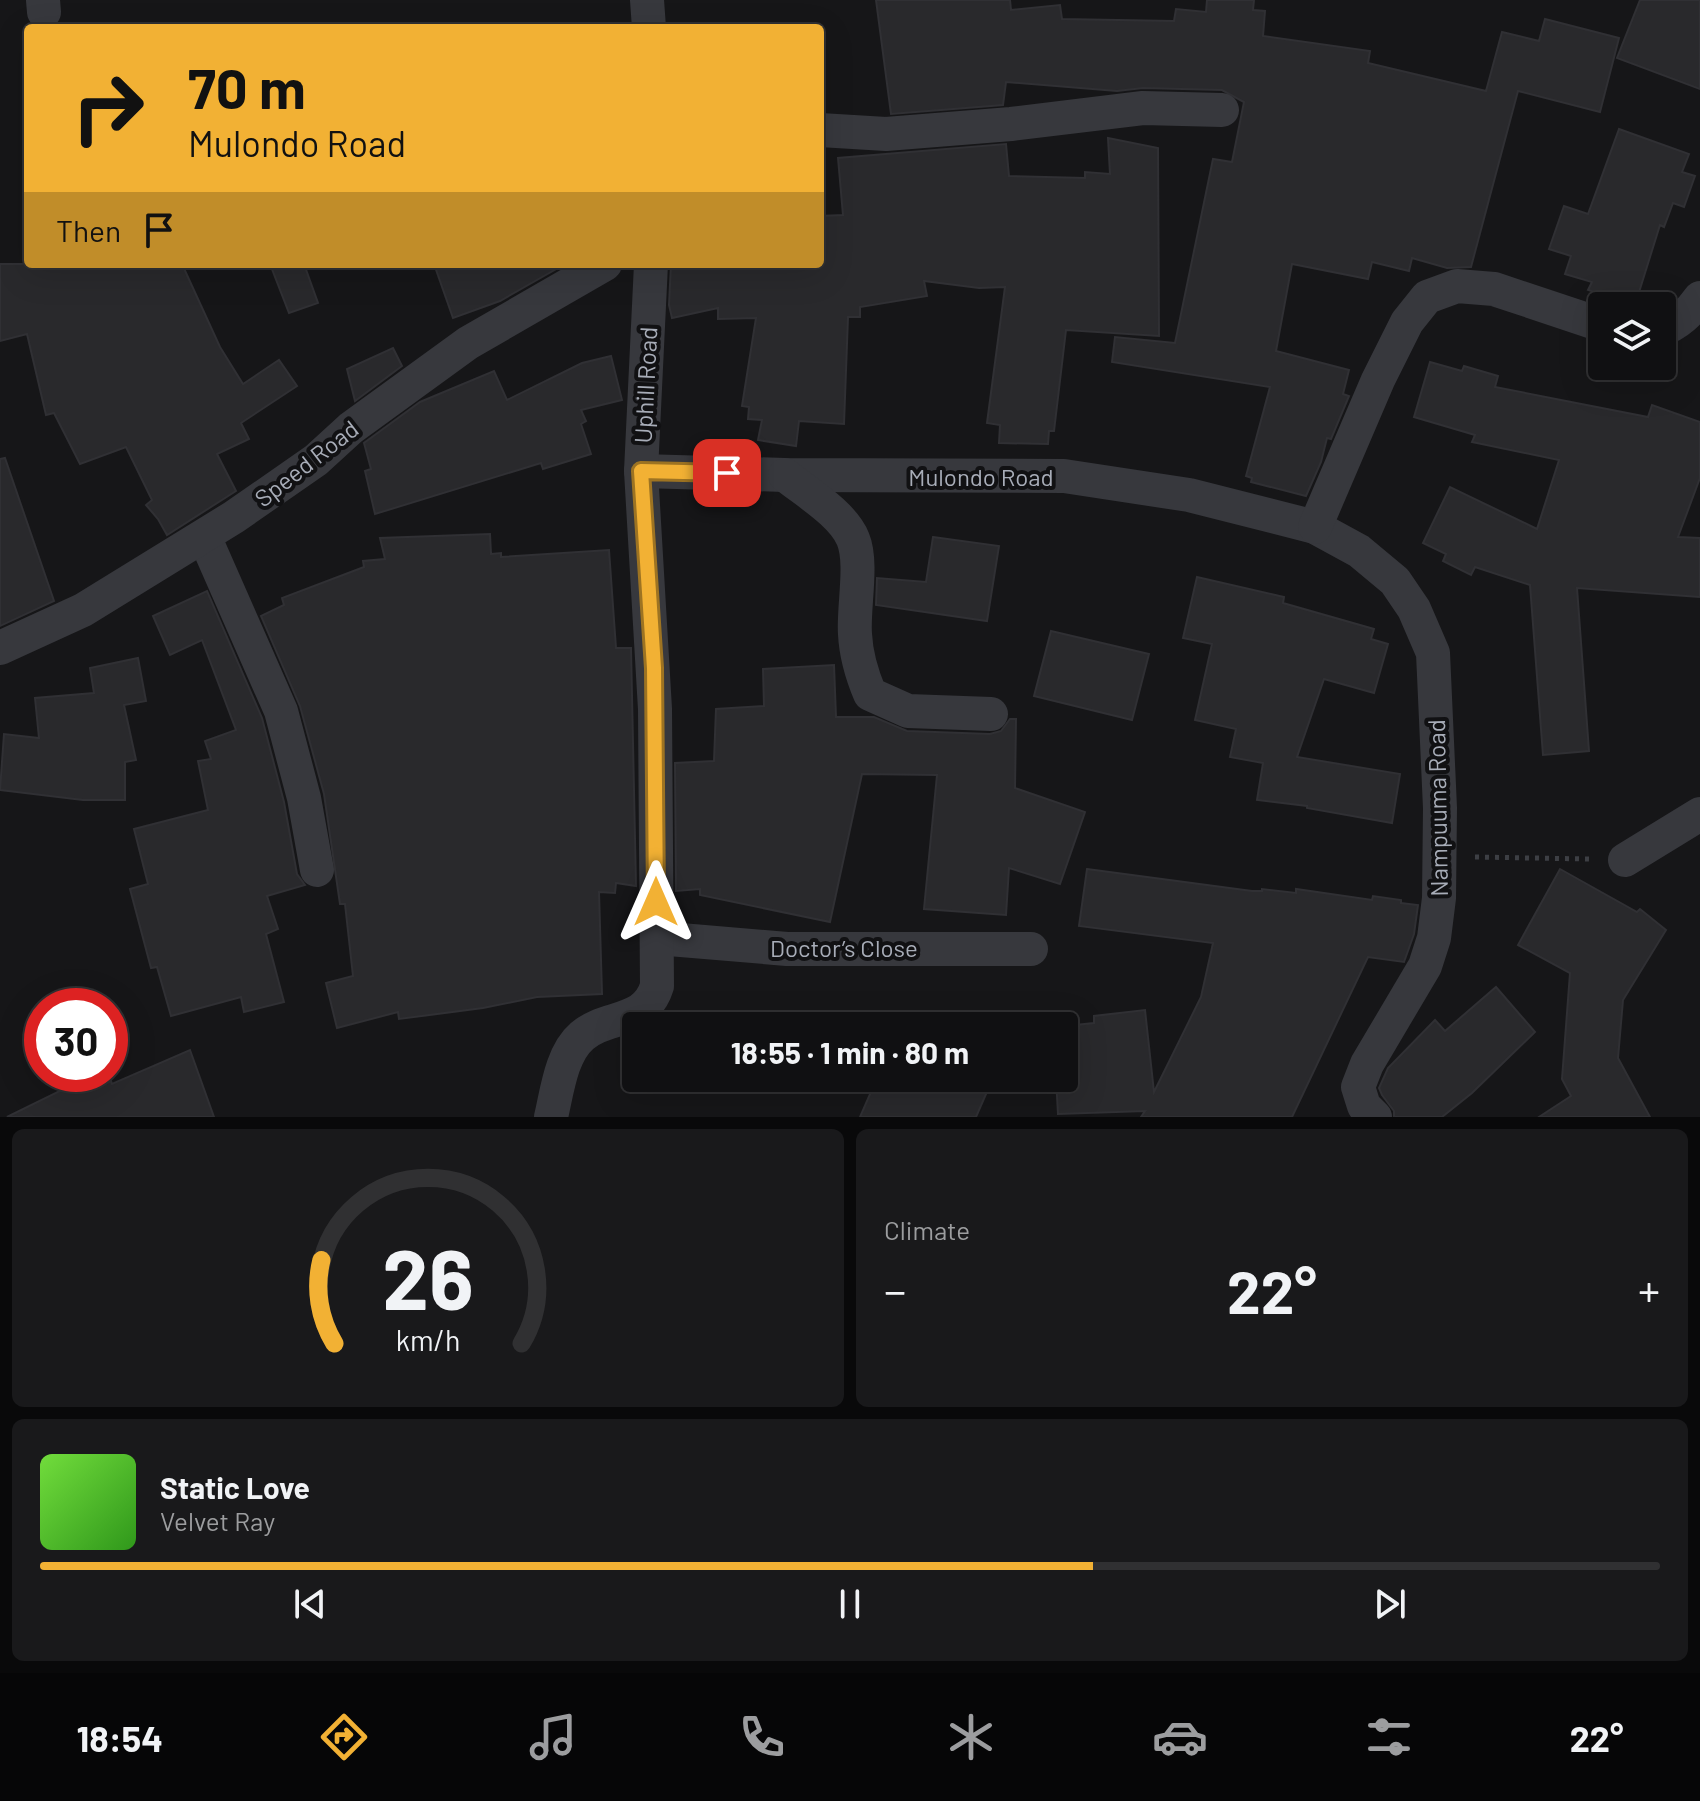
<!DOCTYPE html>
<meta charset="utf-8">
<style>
body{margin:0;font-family:Barlow,sans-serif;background:#19191b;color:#f1f3f6;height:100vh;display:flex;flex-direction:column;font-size:30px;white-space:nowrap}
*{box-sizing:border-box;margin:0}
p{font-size:26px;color:#9c9d9f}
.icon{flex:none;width:44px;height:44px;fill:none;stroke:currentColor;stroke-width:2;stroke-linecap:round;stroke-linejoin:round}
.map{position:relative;height:1117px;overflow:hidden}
.details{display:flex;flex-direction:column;gap:12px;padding:12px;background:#09090a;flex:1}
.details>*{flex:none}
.hud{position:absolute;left:24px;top:24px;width:800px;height:244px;border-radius:8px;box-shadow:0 8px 32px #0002,0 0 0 2px #303032;background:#f2b134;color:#111;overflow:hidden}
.controls{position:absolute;left:1588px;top:292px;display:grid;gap:16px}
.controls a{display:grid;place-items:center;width:88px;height:88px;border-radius:8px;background:#101012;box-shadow:0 8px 32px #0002,0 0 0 2px #303032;font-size:40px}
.speed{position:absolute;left:24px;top:988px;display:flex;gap:16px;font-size:40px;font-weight:700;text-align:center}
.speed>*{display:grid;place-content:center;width:104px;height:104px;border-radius:50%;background:#101012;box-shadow:0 8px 32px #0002,0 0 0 2px #303032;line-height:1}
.speed .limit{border:12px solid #d22;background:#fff;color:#111}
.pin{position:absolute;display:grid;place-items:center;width:68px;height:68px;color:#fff;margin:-34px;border-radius:16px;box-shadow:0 4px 12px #0006}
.me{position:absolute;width:88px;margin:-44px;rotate:0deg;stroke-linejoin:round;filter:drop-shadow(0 0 6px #0008)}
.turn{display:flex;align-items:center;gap:28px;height:168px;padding:0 32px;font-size:36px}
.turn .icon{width:104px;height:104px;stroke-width:2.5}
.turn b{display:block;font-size:56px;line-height:68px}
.then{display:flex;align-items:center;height:76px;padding:0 32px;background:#0003;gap:16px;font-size:30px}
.big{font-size:60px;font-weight:700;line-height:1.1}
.details .widget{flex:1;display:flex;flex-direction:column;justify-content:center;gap:12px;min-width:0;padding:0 28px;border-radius:12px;background:#19191b}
.details .dial{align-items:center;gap:0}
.dial svg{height:208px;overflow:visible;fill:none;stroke:#303032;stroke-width:7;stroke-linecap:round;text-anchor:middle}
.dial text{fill:#f1f3f6;stroke:none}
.song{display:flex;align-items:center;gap:24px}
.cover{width:96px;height:96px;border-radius:12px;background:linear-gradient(135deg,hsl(100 70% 55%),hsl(110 70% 35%))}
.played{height:8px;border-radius:4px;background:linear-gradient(90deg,#f2b134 65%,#303032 65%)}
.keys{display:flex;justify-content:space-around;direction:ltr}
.heat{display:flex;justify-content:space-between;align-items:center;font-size:44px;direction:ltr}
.details .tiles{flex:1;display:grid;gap:12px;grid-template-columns:1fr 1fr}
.widget:last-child{grid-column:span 2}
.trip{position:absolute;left:622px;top:1012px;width:456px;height:80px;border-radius:8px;background:#101012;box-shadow:0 8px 32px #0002,0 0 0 2px #303032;font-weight:700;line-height:80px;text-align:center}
.dock{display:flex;height:128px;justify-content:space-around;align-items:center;background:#060607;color:#9c9d9f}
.dock .icon{width:56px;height:56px}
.dock .current{color:#f2b134}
.dock b{font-size:36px;color:#f1f3f6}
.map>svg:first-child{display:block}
</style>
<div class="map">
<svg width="1700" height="1117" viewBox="0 0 1700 1117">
<rect width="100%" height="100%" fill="#161618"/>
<g fill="#29292c" stroke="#303034" stroke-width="2">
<polygon points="876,0 1010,0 1011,10 1060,5 1062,19 1174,21 1176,9 1206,12 1207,0 1254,0 1253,10 1265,11 1263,36 1370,51 1368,63 1486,91 1502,32 1539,41 1545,19 1619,38 1600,112 1518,91 1471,267 1447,268 1412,258 1409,271 1372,262 1368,279 1292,264 1276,351 1349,370 1343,394 1349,396 1331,439 1327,438 1321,462 1306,496 1251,482 1252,478 1246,476 1270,387 1112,362 1115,337 1175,343 1213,159 1232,162 1244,102 1222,90 1143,88 1117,91 1006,82 1003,105 891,114"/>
<polygon points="1640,0 1700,0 1700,89 1617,58"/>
<polygon points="1619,129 1689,154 1682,172 1695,176 1684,207 1673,203 1664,227 1660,225 1635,305 1588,290 1592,282 1565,274 1571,256 1549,249 1564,206 1588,214"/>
<polygon points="1108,138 1158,148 1159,336 1066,330 1054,431 1049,431 1048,444 999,443 1000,425 987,423 1005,287 979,288 924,281 927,296 860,307 860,317 848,317 844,424 799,421 796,446 758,440 762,420 748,419 749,407 742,406 756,318 718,319 718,308 672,318 669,305 671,264 823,264 820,216 843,215 838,158 1006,144 1009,176 1085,178 1085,172 1110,174"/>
<polygon points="0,264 182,264 220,347 243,384 279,360 297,386 241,423 249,439 217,454 236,491 167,535 158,519 146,505 152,500 126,447 80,464 54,413 46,415 27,334 0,341"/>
<polygon points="270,264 304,264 318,303 289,313"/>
<polygon points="434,264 565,264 500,301 453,318"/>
<polygon points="393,348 402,366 355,401 347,369"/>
<polygon points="611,356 622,400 581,410 586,421 581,424 591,454 543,469 541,463 375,514 365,471 371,469 364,443 420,402 494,371 507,400 582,363"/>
<polygon points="1430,362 1462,371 1464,366 1498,376 1495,387 1648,417 1652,405 1700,422 1700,478 1678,537 1700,538 1700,597 1577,588 1589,751 1543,755 1530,585 1475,567 1471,575 1443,561 1446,554 1423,543 1450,487 1537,529 1559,460 1472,442 1475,435 1414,417"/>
<polygon points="5,458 54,601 0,626 0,459"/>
<polygon points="490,534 491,554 501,553 501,557 609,550 616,648 631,648 636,886 616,883 615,893 599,892 602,994 537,997 483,1008 399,1019 398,1012 337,1028 326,983 353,976 345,904 340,904 324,794 300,706 261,616 284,605 282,598 364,567 363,561 385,559 380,538"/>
<polygon points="933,537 999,546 987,621 876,605 877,578 926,582"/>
<polygon points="1197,577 1284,597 1283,603 1374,629 1371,639 1388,644 1374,693 1324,679 1297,757 1400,774 1392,823 1307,808 1307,806 1257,800 1263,763 1230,757 1236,729 1195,720 1212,644 1183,638"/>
<polygon points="207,591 262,718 284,802 297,874 305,885 267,896 278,929 266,934 284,1002 244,1012 241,997 171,1016 157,967 151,968 130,889 148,884 134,829 208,810 198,761 211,759 205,741 236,730 202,640 170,655 153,616"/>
<polygon points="1051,631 1149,654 1132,720 1034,696"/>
<polygon points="138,658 146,701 124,705 136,760 125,762 125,800 83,800 0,790 4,734 39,738 35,698 94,693 90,668"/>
<polygon points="834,665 836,717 874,717 907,731 990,734 1001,731 1010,719 1016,719 1015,788 1085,812 1060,884 1009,868 1006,915 924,909 937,775 862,774 830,922 700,895 700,889 676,891 675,763 714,761 716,709 764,706 763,669"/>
<polygon points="1087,869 1252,891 1262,891 1262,889 1296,893 1296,889 1372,900 1373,896 1401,900 1401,903 1418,905 1414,934 1404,962 1368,957 1292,1117 1141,1117 1145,1111 1058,1114 1056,1078 1064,1078 1064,1043 1068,1042 1066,1026 1094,1023 1094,1016 1145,1010 1154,1092 1201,997 1213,943 1079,926"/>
<polygon points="1560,869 1637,912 1640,909 1666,930 1623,1000 1618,1058 1650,1117 1539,1117 1571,1096 1562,1079 1570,973 1518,945"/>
<polygon points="1496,987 1535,1032 1472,1093 1442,1117 1394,1117 1394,1111 1382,1095 1379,1088 1388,1068 1435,1020 1445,1031"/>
<polygon points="190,1050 214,1117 7,1117 84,1079 90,1091 111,1081 112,1084"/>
<polygon points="877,1078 993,1078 976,1117 860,1117"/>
</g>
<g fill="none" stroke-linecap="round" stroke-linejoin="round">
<polyline stroke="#3d3f44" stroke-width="5" stroke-dasharray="4 6" stroke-linecap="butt" points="1475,857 1589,859"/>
<g stroke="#37383d" stroke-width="34">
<polyline points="43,0 44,12"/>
<polyline points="647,0 649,28"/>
<polyline points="820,130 886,134 1011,124 1143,108 1222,110"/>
<path d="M 1662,329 C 1677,325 1691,311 1700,298"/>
<polyline points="641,471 785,475 1064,476 1189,495 1315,527 1359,551 1395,581 1414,609 1433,653 1440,808 1439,898 1434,938 1425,966 1367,1064 1358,1087 1364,1106 1375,1117"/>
<path d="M 785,475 C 806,492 843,514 853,539 C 863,563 853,608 855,634 C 856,655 862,675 870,694 L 908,711 L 991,714"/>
<polyline points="1315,527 1378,380 1407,322 1427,297 1457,286 1494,289 1602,325"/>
<polyline points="204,536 281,711 304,798 317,870"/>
<polyline points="0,648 83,610 234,517 316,460 351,428 468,343 605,264"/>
<polyline points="1625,860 1700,814"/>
<polyline points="657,938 787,949 1031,949"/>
<path d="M 551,1117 C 557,1092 561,1054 582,1036 C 607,1014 645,1025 657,986 L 655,709 L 641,471 L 651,264"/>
</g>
</g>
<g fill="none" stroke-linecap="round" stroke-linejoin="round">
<g stroke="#9d7322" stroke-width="20">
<polyline id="route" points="656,902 654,668 641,471 727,473"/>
</g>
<use href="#route" stroke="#f2b134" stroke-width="14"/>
</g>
<g text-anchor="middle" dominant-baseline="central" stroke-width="8" stroke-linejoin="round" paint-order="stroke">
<g font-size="24" fill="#a8adb8" stroke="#111113">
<text transform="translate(645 385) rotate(-87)">Uphill Road</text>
<text transform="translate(306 463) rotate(-38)">Speed Road</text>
<text x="981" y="476">Mulondo Road</text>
<text transform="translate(1437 808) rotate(-91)">Nampuuma Road</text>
<text x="844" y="947">Doctor’s Close</text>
</g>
</g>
</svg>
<div class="controls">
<a><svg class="icon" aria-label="layers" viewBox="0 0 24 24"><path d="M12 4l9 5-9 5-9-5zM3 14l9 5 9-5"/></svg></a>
</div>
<div class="speed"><div class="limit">30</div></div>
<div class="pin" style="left:727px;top:473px;background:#d93025"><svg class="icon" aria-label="arrive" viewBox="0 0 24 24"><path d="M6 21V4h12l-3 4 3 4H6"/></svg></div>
<svg class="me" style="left:656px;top:902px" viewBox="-20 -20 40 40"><path d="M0-17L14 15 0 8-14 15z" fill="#f2b134" stroke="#fff" stroke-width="4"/></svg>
<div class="trip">18:55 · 1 min · 80 m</div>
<div class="hud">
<div class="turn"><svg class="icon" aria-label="right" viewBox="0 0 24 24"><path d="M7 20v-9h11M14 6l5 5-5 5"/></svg><div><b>70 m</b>Mulondo Road</div></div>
<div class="then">Then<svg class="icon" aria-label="arrive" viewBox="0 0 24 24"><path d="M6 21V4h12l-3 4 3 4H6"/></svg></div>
</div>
</div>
<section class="details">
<div class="tiles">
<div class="widget dial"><svg viewBox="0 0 100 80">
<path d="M14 69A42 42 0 1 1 86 69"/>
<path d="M14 69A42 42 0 0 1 9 37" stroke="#f2b134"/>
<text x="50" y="56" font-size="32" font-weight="700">26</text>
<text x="50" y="72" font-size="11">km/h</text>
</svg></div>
<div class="widget"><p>Climate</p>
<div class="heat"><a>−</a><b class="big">22°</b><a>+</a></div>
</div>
<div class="widget">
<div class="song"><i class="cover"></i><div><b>Static Love</b><p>Velvet Ray</p></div></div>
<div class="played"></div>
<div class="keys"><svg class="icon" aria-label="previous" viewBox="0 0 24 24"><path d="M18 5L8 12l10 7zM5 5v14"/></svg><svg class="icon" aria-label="pause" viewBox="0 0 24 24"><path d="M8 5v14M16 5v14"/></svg><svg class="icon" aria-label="next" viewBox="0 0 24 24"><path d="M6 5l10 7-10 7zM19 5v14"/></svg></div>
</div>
</div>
</section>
<nav class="dock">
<b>18:54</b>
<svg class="icon current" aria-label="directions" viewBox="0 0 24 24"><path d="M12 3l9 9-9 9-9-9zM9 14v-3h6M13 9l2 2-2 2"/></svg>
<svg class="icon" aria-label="music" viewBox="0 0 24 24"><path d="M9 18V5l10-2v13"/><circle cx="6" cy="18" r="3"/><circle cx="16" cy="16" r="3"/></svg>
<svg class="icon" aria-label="phone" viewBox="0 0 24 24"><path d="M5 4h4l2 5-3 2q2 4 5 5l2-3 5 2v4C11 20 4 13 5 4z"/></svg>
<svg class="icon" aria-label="climate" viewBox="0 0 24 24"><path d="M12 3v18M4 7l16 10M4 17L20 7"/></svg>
<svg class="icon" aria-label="car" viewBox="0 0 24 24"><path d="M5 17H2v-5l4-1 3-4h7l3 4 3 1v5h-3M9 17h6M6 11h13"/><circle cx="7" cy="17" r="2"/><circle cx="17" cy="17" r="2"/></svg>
<svg class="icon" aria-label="filters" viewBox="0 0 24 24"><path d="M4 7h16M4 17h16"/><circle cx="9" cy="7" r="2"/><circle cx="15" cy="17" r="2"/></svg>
<b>22°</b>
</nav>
